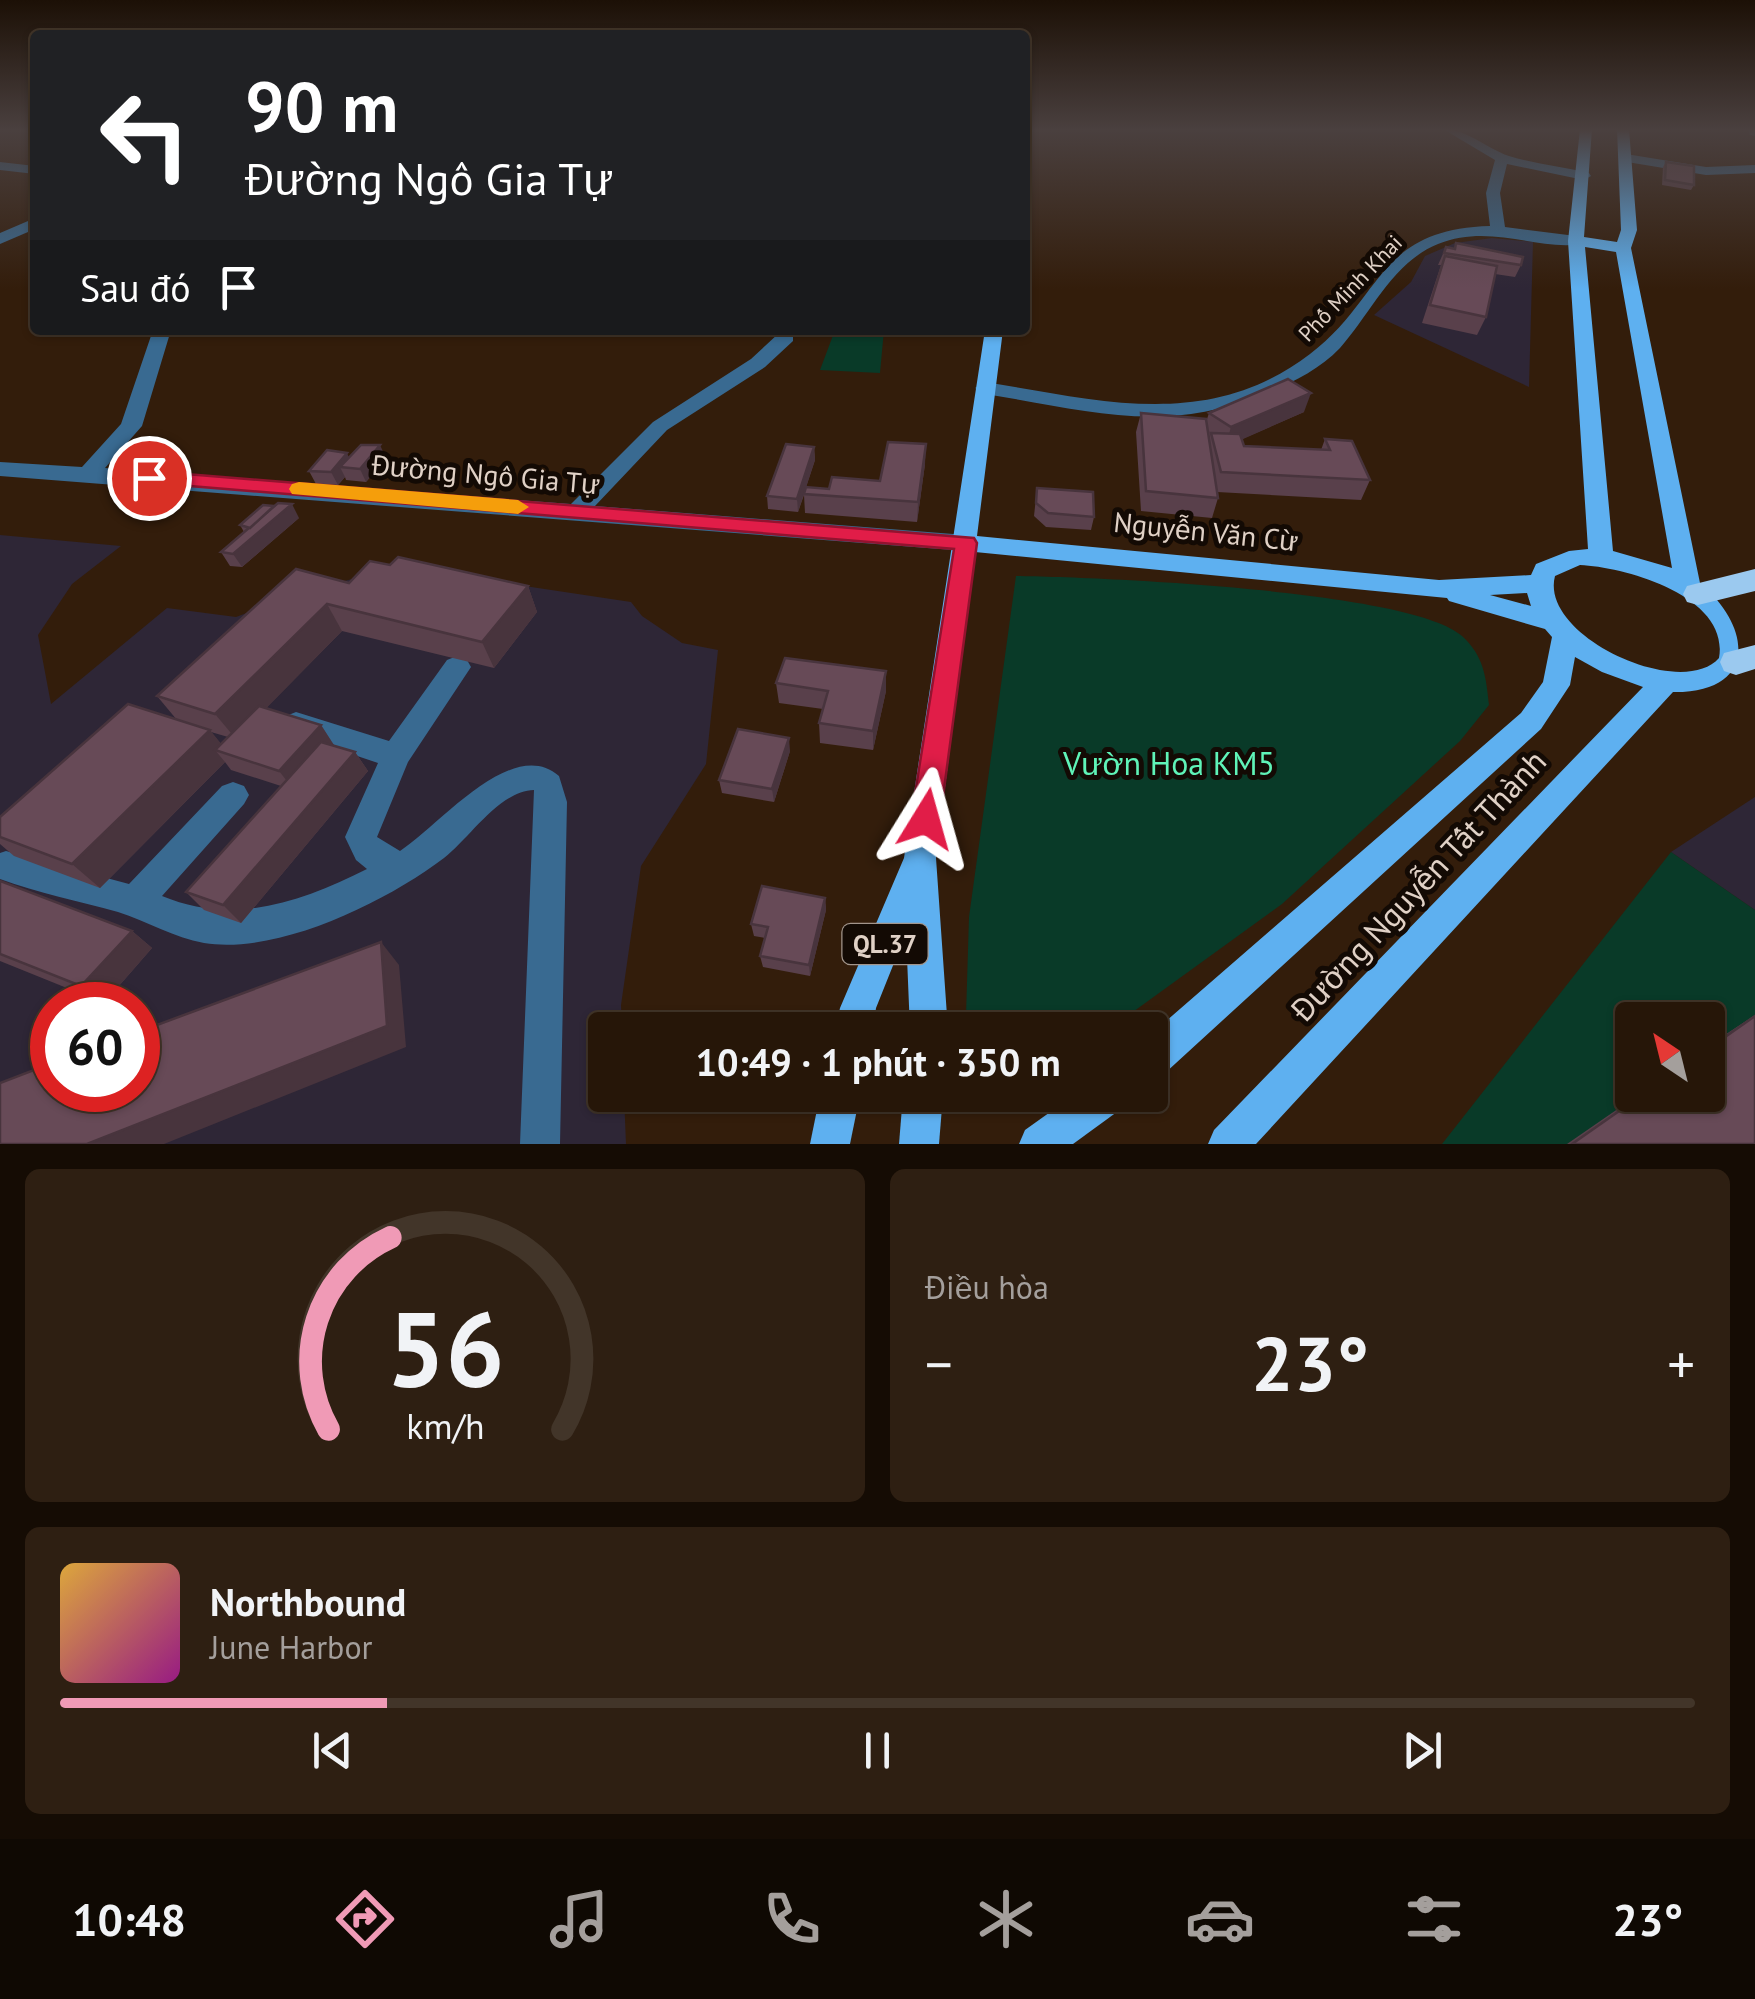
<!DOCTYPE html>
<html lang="vi">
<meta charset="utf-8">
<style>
body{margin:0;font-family:"PT Sans",sans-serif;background:#2e1f12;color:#f1f3f6;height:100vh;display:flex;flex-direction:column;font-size:38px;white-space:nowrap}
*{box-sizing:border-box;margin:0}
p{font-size:32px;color:#a49f9c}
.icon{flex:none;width:55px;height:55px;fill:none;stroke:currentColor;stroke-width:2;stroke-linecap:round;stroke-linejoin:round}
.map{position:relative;height:1144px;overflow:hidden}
.details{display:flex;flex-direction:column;gap:25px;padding:25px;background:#150c04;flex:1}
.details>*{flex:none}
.hud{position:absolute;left:30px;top:30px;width:1000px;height:305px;border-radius:10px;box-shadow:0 2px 8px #0004,0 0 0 2px #423529;background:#202124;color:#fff;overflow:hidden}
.needle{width:65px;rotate:325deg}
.tools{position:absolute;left:1615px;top:1002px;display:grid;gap:20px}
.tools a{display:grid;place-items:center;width:110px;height:110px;border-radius:10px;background:#261608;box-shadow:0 2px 8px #0004,0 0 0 2px #423529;font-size:50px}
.speed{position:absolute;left:30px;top:982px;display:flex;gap:20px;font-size:50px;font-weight:700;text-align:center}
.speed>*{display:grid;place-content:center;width:130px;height:130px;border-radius:50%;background:#261608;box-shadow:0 2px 8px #0004,0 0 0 2px #423529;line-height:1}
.speed .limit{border:15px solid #d22;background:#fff;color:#111}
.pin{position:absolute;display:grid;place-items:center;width:85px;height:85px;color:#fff;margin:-42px;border:5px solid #fff;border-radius:50%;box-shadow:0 2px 10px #0007}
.me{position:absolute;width:110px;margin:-55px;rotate:8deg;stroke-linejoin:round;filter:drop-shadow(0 0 8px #0008)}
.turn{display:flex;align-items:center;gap:35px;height:210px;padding:0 50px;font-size:45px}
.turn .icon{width:130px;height:130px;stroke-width:2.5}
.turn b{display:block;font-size:70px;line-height:85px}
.then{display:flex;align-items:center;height:95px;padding:0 50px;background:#0003;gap:20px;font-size:38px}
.big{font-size:75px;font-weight:600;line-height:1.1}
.details .widget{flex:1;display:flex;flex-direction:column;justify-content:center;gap:15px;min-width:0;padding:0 35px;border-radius:15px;background:#2e1f12}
.details .dial{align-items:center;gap:0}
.dial svg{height:260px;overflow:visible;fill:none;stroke:#423529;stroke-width:7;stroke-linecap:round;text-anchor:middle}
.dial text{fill:#f1f3f6;stroke:none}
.song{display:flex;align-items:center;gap:30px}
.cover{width:120px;height:120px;border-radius:15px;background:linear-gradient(135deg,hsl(40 70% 55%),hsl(310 70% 35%))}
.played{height:10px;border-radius:5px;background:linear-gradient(90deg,#f09ab6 20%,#423529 20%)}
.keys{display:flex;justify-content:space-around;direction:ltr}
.heat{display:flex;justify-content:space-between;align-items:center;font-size:55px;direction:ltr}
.details .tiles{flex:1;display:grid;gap:25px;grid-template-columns:1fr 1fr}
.widget:last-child{grid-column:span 2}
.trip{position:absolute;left:588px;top:1012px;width:580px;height:100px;border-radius:10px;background:#261608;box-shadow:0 2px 8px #0004,0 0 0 2px #423529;font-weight:600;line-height:100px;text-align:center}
.tabs{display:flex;height:160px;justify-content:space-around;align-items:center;background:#0f0903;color:#a49f9c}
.tabs .icon{width:70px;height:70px}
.tabs .current{color:#f09ab6}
.tabs b{font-size:45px;color:#f1f3f6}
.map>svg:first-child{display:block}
</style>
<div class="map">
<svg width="1755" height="1144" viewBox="0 0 1755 1144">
<rect width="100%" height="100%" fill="#331d0b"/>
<g fill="#2e2636" fill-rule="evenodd">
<polygon points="1492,238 1533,242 1529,387 1374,315 1411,282 1425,256 1455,243"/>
<path d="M 0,535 L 121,546 L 72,584 L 38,635 L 51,704 L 167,608 L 236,617 L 305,591 L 368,575 L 431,572 L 631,602 L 642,616 L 682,643 L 718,650 L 706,764 L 641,866 L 621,1005 L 622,1030 L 605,1030 L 605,1095 L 624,1095 L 626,1144 L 0,1144 ZM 52,1005 L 138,1005 L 138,1090 L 52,1090 Z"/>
<polygon points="1755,797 1755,910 1671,852"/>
</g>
<g fill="#093a28" fill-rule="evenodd">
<polygon points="835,330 884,330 880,373 820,370"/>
<path d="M 1016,576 C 1096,577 1411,590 1462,636 C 1484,656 1486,677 1489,705 L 1460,741 L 1282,904 L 1108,1030 L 973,1030 L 966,1015 L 969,917 Z"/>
<path d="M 1671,852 L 1755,910 L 1755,1144 L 1442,1144 ZM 1632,1020 L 1708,1020 L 1708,1095 L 1632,1095 Z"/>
</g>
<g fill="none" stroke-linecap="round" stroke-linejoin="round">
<g fill="#396a91" fill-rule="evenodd">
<path d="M 1443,129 C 1467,129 1486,148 1509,156 C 1535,164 1563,167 1589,173 L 1591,176 L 1584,180 L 1507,164 L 1500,193 L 1505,227 L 1576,236 L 1582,238 L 1582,244 C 1536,251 1491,223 1438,244 C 1393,262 1371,313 1340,348 C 1319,370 1290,384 1262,395 C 1162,435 1086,410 985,394 L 975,388 L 985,382 C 1100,400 1208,432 1310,354 C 1383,299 1376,229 1490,226 L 1486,193 L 1495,160 Z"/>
<polygon points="1748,129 1755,129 1755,136 1750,135"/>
<polygon points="1626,154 1706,167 1755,165 1755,173 1706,175 1621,161 1619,158"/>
<polygon points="0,162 35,166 35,174 0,170"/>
<polygon points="35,218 35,229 0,244 0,233"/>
<polygon points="153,330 171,330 142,426 105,468 571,504 653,422 751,359 779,333 793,333 793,341 765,367 667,430 595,506 966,535 978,543 966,551 0,476 0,462 82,467 121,424"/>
<path d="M 457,656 L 467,660 L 471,667 L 408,762 L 377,837 L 400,851 C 439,826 512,735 559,776 L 567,802 L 560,1144 L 520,1144 L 534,790 C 499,791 470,838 444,858 C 386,902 278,955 204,943 C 174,938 147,921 118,912 C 79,901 38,893 0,879 L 0,853 L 6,851 L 129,884 L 222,786 L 233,782 L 244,786 L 249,795 L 244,804 L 162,896 C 234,926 301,902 367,869 L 356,860 L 345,837 L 378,763 L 286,732 L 281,724 L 286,716 L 296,712 L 389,741 L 447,660 Z"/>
</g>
<g fill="#5eb0f0" fill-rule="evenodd">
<polygon points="1025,129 1031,129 1030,135 1025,136"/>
<path d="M 1580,129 L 1592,129 L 1584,237 L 1617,242 L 1621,230 L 1617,129 L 1629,129 L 1637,230 L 1631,248 L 1700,583 C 1755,630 1755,693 1673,692 L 1256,1144 L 1208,1144 L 1214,1130 L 1643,687 L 1602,672 L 1575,657 L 1570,685 L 1541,729 L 1164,1074 L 1150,1079 L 1150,1035 L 1521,713 L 1543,682 L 1552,637 L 1545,629 L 1449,601 L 1447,598 L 975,552 L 936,858 L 948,1030 L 910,1030 L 906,933 L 876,1008 L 873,1030 L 835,1030 L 840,1008 L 904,858 L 985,330 L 1003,330 L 977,536 L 1439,580 L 1531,575 L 1536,564 L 1569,551 L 1588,549 L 1568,241 ZM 1585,247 L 1616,252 L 1672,568 L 1613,551 ZM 1580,565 C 1625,567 1730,596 1719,658 C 1681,701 1539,636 1555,576 ZM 1527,593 L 1531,606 L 1490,595 Z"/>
<polygon points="820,1095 860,1095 850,1144 810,1144"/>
<polygon points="903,1095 943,1095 939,1144 899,1144"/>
<polygon points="1074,1095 1127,1095 1121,1109 1073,1144 1019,1144 1025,1130"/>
</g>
<g fill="#9bc9ef" fill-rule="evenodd">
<polygon points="1755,569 1755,591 1698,605 1687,602 1683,594 1687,586"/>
<polygon points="1755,645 1755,669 1736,675 1724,671 1720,662 1724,653"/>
</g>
</g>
<g fill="#59404b" fill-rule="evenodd">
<polygon points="1666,162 1694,185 1691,190 1662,185 1663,167"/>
<polygon points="1456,243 1521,265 1515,277 1495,274 1486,317 1477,335 1422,323 1441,265 1438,265 1446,247 1454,249"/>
<polygon points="796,330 820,330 818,337 796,335"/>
<polygon points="1304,412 1242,439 1244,446 1321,450 1325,439 1370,480 1361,500 1217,492 1218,498 1212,518 1141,511 1136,432 1141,413 1206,422 1209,413"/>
<polygon points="814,447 815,460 806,487 829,489 880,481 925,464 917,522 805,513 804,495 798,512 768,509 767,496"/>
<polygon points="349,457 386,458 366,482 346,480 345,477 338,485 316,484 309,471"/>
<polygon points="1037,488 1094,517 1091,530 1046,527 1034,516"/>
<polygon points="299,518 242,567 230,566 221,552 244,532 240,525"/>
<path d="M 390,565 L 528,586 L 537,612 L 494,668 L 342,631 L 266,708 L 321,725 L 334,746 L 355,752 L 368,771 L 241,923 L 204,910 L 186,892 L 281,786 L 231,770 L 225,762 L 100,888 L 14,856 L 0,844 L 0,817 L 177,720 L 157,696 L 349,583 ZM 211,732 L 228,737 L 221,744 Z"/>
<polygon points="886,671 886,691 873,750 820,743 819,723 823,709 779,703 776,683"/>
<polygon points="790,751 774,802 722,793 719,780"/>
<polygon points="0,881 132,931 152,948 104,1003 0,961"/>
<polygon points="825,898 826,910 810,976 763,967 760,956 765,938 754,936 751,924"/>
<polygon points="1755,1015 1755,1144 1567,1144 1638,1095 1708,1095 1708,1046"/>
</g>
<g fill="#48343d">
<polygon points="1311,393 1304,412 1225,447 1231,427"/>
<polygon points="926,444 925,464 917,522 918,502"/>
<polygon points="380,445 386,458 366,482 360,469"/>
<polygon points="814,447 815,460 798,512 797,499"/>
<polygon points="347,453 353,466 340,467 345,477 338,485 331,472"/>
<polygon points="292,504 299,518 242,567 233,554"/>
<polygon points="528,586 537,612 494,668 482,642"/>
<polygon points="327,604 342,631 236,739 215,714"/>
<polygon points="886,671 886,691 873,750 873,731"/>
<polygon points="321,725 334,745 294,790 279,771"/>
<polygon points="210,730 230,755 215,750 225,762 100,888 72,864"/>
<polygon points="789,738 790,751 774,802 772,789"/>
<polygon points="355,752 368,771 241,923 223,905"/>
<polygon points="825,898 826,910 810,976 809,965"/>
<polygon points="132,931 152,948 104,1003 81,986"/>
<polygon points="381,942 399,965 406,1047 164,1144 87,1144"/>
</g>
<g fill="#674a57" stroke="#48343d" stroke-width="2.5">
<polygon points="1666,162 1694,166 1694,185 1665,180"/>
<polygon points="1456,243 1523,257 1521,265 1444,253 1446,247 1455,249"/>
<polygon points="1445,256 1497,266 1486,317 1430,305"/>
<polygon points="1288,379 1311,393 1231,427 1209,413"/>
<polygon points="1141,413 1206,419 1218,498 1146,491"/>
<polygon points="1211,433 1240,434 1244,446 1330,450 1325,439 1352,441 1370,480 1221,472"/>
<polygon points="888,442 926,444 918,502 804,494 806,487 829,489 832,477 880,481"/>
<polygon points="786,444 814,447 797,499 767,496"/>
<polygon points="361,445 380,445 360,469 340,467"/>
<polygon points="327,450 347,453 331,472 309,471"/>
<polygon points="1037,488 1093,492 1094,517 1048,513 1036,503"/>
<polygon points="278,503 292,504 233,554 221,552"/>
<polygon points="263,505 274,506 250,528 240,525"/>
<polygon points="398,557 528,586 482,642 327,604 215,714 157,696 296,569 349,583 370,561 390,565"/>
<polygon points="785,658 886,671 873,731 819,723 828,691 776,683"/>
<polygon points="128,704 210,730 72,864 0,837 0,817"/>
<polygon points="259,706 321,725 279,771 215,750"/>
<polygon points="738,729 789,738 772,789 719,780"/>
<polygon points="321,742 355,752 223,905 186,892"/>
<polygon points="0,881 132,931 81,986 0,954"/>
<polygon points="762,886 825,898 809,965 760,956 768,927 751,924"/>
<polygon points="381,942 387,1026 87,1144 0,1144 0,1083 52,1063 52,1090 138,1090 138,1032"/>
<polygon points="1755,1016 1755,1144 1572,1144 1642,1095 1708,1095 1708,1049"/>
</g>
<linearGradient id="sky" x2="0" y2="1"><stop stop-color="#1c1006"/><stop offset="0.45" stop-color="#4a403f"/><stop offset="1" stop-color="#4a403f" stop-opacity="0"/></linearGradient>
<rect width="1755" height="289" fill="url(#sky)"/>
<polygon fill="#e11d48" stroke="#92132f" stroke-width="2.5" points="149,471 974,538 977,543 940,819 936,828 926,832 915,828 911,819 954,549 142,482 142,473"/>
<polygon fill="#f59e0b" points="299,482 518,500 529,507 518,514 292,494 289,489 292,484"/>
<g text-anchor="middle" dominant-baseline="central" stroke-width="10" stroke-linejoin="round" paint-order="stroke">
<g font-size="22" fill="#e0d1c6" stroke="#130a04">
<text transform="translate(1350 288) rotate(-46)">Phố Minh Khai</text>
</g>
<rect fill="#130a04" stroke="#a2958c" stroke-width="2.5" x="842.5" y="924" width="85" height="40" rx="8"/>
<g font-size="25" font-weight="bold" fill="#e0d1c6">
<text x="885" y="944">QL.37</text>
</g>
<g font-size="28" fill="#e0d1c6" stroke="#130a04">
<text transform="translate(486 474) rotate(5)">Đường Ngô Gia Tự</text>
<text transform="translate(1206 531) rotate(6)">Nguyễn Văn Cừ</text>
</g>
<g font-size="32" fill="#5ff3b8" stroke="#130a04">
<text x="1169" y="763">Vườn Hoa KM5</text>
</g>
<g font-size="32" fill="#e0d1c6" stroke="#130a04">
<text transform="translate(1418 885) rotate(-47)">Đường Nguyễn Tất Thành</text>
</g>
</g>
</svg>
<div class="tools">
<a><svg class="needle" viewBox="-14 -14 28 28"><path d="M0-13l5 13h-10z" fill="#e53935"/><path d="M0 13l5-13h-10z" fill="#a49f9c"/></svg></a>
</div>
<div class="speed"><div class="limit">60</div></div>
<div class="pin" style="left:149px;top:478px;background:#d93025"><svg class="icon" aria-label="arrive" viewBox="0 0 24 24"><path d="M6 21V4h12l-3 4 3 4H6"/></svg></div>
<svg class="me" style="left:926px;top:819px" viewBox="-20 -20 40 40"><path d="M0-17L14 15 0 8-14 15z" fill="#e11d48" stroke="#fff" stroke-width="4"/></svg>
<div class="trip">10:49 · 1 phút · 350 m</div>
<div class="hud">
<div class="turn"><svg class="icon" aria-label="left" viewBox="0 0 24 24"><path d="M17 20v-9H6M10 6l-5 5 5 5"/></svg><div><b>90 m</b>Đường Ngô Gia Tự</div></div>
<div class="then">Sau đó<svg class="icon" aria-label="arrive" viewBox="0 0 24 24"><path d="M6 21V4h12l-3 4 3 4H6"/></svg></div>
</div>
</div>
<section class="details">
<div class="tiles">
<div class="widget dial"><svg viewBox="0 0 100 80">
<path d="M14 69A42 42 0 1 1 86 69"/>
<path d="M14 69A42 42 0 0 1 33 10" stroke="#f09ab6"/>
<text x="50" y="56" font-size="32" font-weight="700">56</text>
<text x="50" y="72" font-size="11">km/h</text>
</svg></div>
<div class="widget"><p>Điều hòa</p>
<div class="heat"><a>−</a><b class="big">23°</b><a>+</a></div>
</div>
<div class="widget">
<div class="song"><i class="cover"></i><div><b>Northbound</b><p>June Harbor</p></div></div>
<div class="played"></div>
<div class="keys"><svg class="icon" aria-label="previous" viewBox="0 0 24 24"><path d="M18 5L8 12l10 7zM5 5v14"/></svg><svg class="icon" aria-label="pause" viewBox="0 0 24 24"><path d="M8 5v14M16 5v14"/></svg><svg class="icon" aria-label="next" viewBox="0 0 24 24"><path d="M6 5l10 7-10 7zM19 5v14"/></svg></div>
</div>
</div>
</section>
<nav class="tabs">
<b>10:48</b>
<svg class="icon current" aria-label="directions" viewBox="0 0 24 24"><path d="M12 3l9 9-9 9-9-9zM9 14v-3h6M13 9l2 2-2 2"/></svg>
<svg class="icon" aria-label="music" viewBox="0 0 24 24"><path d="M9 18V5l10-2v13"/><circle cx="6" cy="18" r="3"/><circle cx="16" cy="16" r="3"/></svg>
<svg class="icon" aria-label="phone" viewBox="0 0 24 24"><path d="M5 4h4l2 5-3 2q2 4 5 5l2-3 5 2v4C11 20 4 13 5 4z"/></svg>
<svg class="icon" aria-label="climate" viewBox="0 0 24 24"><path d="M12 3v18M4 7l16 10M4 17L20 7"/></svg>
<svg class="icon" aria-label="car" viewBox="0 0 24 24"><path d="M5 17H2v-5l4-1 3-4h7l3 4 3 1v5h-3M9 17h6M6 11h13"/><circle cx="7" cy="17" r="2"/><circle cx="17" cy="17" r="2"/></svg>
<svg class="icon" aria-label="filters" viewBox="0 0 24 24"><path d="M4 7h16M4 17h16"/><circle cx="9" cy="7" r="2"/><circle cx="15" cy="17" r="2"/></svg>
<b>23°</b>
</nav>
